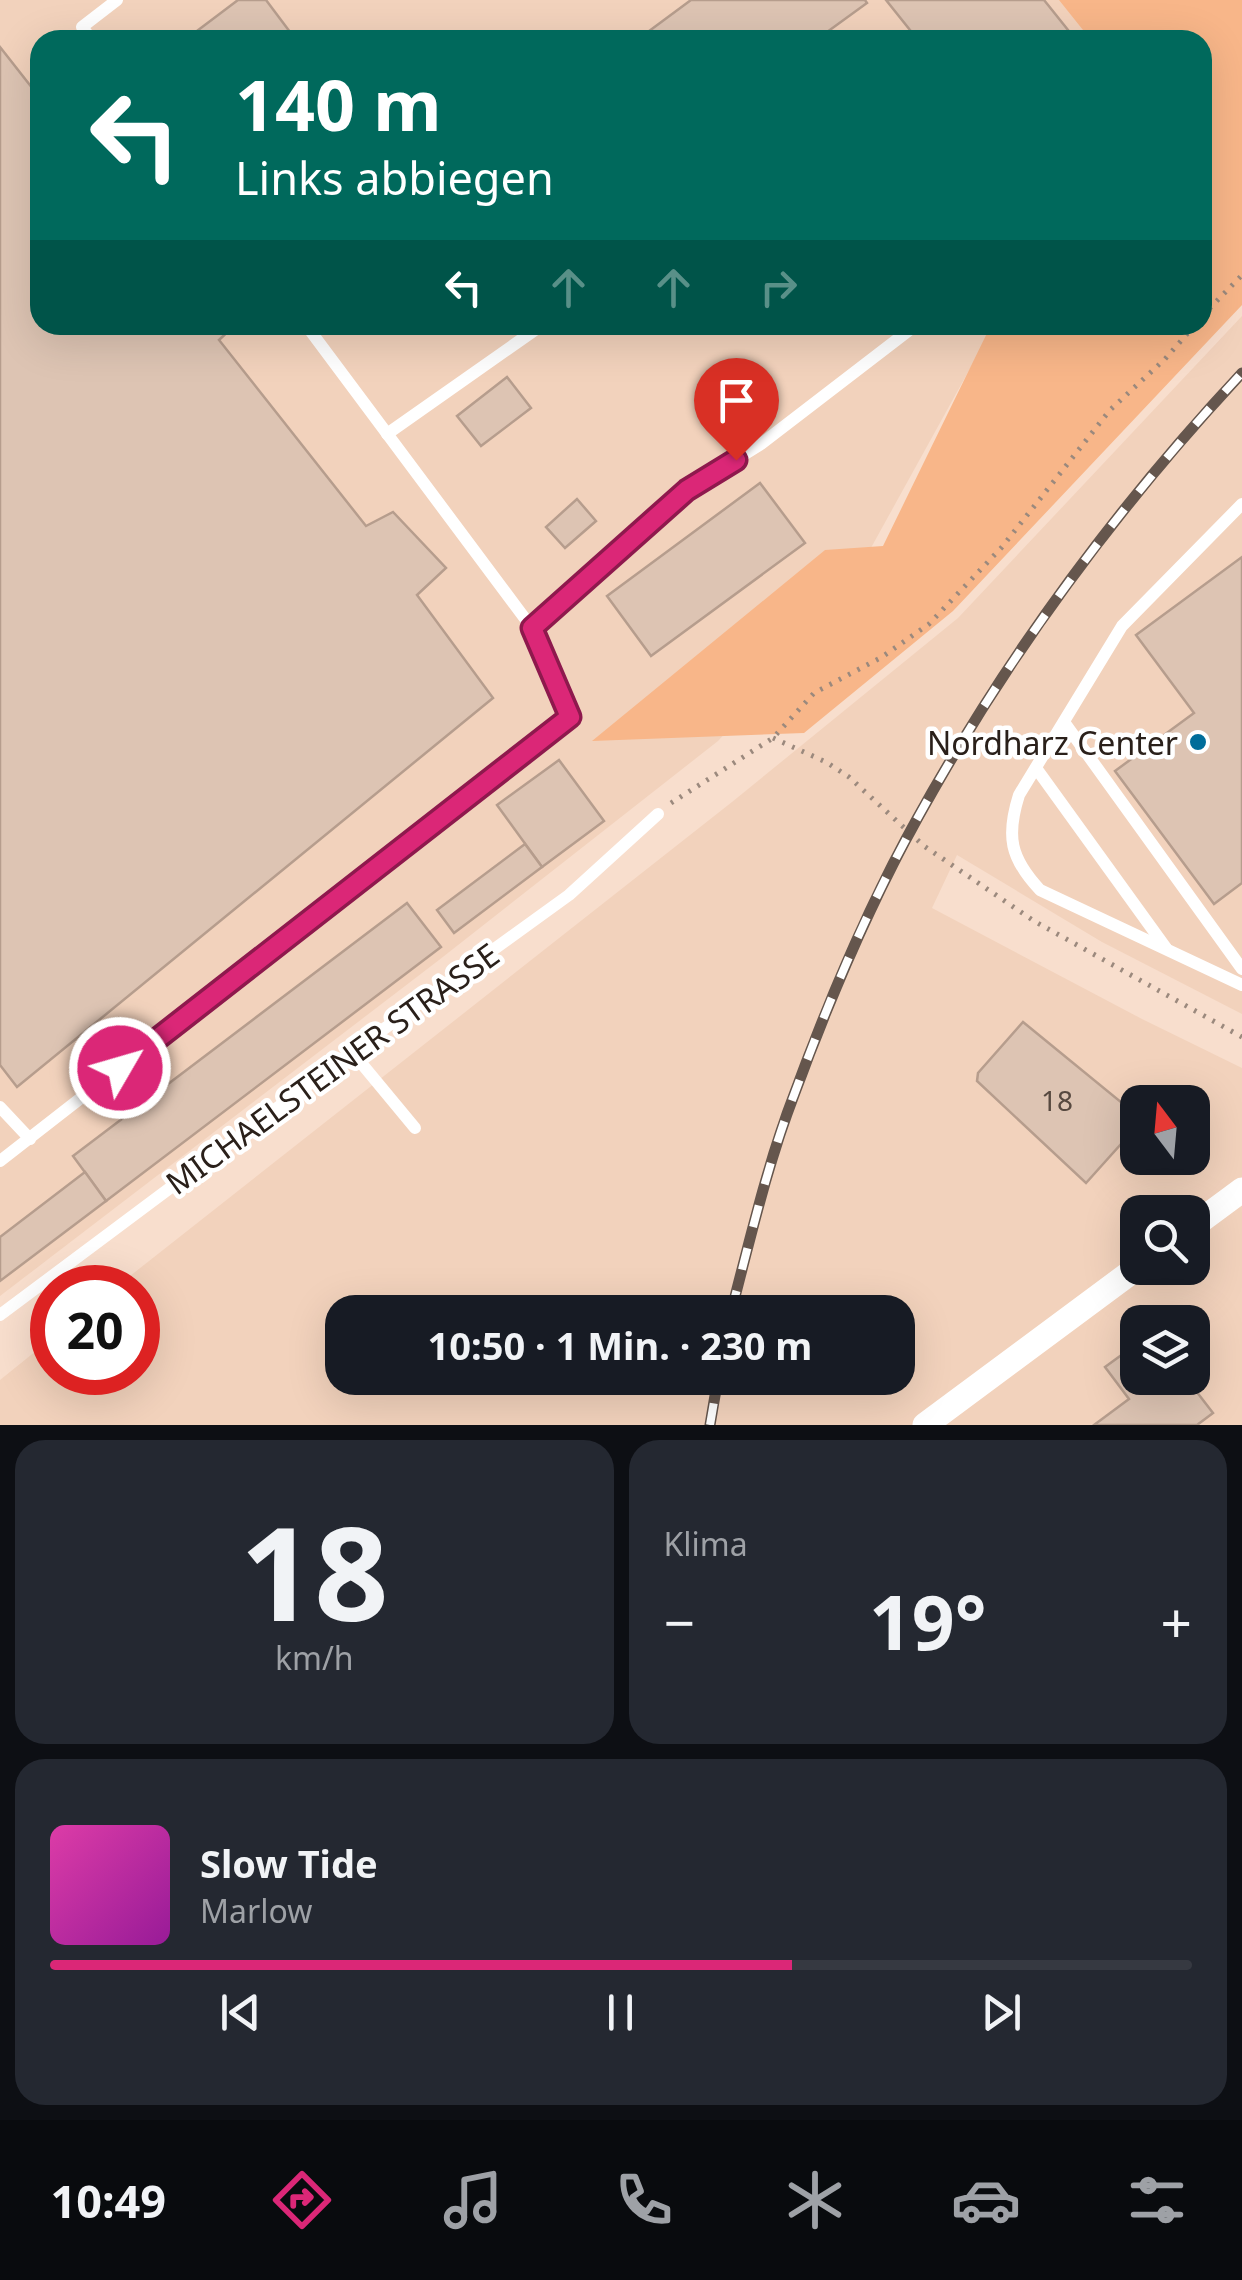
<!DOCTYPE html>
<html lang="de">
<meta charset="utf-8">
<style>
body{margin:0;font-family:"Noto Sans",sans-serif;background:#242831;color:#f1f3f6;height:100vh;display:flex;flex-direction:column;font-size:38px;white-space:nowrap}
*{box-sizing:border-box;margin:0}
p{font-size:32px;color:#9ea1a6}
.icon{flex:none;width:55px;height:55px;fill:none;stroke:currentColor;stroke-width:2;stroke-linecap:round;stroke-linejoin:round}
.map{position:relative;height:1425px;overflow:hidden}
.side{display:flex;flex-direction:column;gap:15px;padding:15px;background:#0d0f14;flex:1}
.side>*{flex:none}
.hud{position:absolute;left:30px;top:30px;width:1182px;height:305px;border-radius:30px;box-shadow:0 10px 40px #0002;background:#00695c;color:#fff;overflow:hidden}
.needle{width:65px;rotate:344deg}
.tools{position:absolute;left:1120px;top:1085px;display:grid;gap:20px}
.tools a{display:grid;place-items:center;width:90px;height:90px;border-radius:20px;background:#171b24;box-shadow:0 10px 40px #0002;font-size:50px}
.speed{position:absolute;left:30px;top:1265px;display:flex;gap:20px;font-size:50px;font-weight:700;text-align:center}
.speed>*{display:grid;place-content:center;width:130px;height:130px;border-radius:50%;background:#171b24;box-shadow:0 10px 40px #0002;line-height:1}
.speed .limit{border:15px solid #d22;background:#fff;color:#111}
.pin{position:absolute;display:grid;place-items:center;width:85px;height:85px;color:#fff;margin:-102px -42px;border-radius:50% 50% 50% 0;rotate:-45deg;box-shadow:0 0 10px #0007}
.pin .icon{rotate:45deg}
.me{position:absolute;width:110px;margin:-55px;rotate:52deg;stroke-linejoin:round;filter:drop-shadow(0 0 8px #0008)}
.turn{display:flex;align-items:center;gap:35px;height:210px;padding:0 40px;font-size:45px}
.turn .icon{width:130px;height:130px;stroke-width:2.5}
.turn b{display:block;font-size:70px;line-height:85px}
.lanes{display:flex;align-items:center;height:95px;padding:0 40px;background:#0003;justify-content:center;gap:50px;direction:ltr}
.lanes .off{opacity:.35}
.big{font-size:75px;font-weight:700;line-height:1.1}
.side .tile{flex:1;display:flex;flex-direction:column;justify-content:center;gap:15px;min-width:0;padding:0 35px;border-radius:30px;background:#242831}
.side .dial{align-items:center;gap:0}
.dial b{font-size:130px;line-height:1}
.song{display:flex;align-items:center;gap:30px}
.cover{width:120px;height:120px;border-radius:15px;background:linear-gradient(135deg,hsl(320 70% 55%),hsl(300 70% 35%))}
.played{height:10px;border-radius:5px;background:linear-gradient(90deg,#db2777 65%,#363941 65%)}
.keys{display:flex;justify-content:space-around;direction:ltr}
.heat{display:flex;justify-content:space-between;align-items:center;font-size:55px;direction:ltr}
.side .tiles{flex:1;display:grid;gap:15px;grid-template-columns:1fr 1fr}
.tile:last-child{grid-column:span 2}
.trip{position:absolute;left:325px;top:1295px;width:590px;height:100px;border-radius:30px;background:#171b24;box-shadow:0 10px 40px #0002;font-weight:700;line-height:100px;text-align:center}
.dock{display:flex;height:160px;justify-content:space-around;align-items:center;background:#090b0e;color:#9ea1a6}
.dock .icon{width:70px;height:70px}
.dock .selected{color:#db2777}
.dock b{font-size:45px;color:#f1f3f6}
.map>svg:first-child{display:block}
</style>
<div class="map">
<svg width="1242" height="1425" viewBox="0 0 1242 1425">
<rect width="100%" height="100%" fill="#f8decd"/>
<g fill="#f2d2bc" fill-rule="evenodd">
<polygon points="0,0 1094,0 1117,40 40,40 40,325 994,325 835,613 718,741 439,960 0,1296"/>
<path d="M 1242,316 L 1242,1014 L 1102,942 L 957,855 L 932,908 L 1142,1019 L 1242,1068 L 1242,1425 L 0,1425 L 0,1380 L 52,1338 L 52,1372 L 138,1372 L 138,1288 L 116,1287 L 732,802 L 958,618 ZM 1138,1102 L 1192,1102 L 1192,1158 L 1138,1158 ZM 1138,1212 L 1192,1212 L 1192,1268 L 1138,1268 ZM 342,1312 L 898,1312 L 898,1378 L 342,1378 ZM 1138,1322 L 1192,1322 L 1192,1378 L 1138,1378 Z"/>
</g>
<polygon fill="#f8b689" points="1059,0 1242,0 1242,305 953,611 804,733 592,741 825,550 883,546 991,325 1202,325 1202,40 1091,40"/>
<g fill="#ddc4b3" stroke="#b69d8d" stroke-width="2.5">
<polygon points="238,0 266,0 296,40 185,40"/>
<polygon points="691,0 865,0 867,3 816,40 637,40"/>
<polygon points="886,0 1044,0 1076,40 918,40"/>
<polygon points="0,47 40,98 40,325 235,325 219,340 366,526 393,512 446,568 417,595 493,698 17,1087 0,1065"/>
<polygon points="507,377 531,408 481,446 457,416"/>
<polygon points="760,483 805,543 651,656 607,596"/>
<polygon points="577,499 596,521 565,548 546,527"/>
<polygon points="1242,557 1242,883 1214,904 1115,771 1194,713 1136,635"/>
<polygon points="559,760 604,821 542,867 497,805"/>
<polygon points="525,844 542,867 454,933 437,910"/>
<polygon points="407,903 441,947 106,1201 73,1156"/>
<polygon points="1023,1022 1138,1116 1138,1125 1086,1183 977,1081 978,1073"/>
<polygon points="85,1172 106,1201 0,1281 0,1237"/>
<polygon points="1138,1343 1138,1378 1186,1378 1213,1413 1197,1425 1094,1425 1129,1399 1105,1367"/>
</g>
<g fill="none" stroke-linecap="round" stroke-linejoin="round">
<g stroke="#9b897d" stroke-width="5" stroke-dasharray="2.5 8" stroke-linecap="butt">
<polyline points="1202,316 1242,275"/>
<polyline points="773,738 826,762 849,777 924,846 1034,921 1242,1037"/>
<polyline points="671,803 773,738 814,693 882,657 929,624 1002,547 1110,410 1165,359 1195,325"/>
</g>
<g stroke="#fff" stroke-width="12">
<polyline points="92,40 82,27 117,0"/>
<polyline points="387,434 542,325"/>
<path d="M 1242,504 L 1122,626 L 1019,795 C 1006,836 1010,858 1040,890 L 1242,985"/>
<polyline points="532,628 687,490 761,444 916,325"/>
<polyline points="1064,722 1242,969"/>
<polyline points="1036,768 1166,948"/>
<polyline points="352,1052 415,1128"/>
<polyline points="0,1107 30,1139"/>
<polyline points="0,1161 570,717 532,628 306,325"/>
<polyline points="0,1315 352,1052 569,895 658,814"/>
</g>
<g stroke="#fff" stroke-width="25">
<polyline points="1192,1227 1242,1190"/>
<polyline points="925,1425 1138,1267"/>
</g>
<g stroke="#65564d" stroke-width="11">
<g id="rail">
<path d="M 731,1312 C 750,1240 767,1165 794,1095 C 829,1000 868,907 917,819 C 1006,658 1117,507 1242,373"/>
<polyline points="710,1425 718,1378"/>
</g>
</g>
<use href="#rail" stroke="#fff" stroke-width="8" stroke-dasharray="22" stroke-linecap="butt"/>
</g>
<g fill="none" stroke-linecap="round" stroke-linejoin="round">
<g stroke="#8e194d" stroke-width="25">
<polyline id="route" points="120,1068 570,717 532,628 687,490 736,460"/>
</g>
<use href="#route" stroke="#db2777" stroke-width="18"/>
</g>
<circle fill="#016d9a" stroke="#fff" stroke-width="4" cx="1198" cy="742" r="10"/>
<g text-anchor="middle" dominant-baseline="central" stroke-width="9" stroke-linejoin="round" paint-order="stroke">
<g font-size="28" fill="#574940">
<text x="1057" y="1100">18</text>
</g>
<g font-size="32" fill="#2a201a" stroke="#fff" text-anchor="end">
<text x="1178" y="742">Nordharz Center</text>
</g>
<g font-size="32" fill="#2a201a" stroke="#fff">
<text transform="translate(332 1068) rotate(-36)">MICHAELSTEINER STRASSE</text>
</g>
</g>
</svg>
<div class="tools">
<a><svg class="needle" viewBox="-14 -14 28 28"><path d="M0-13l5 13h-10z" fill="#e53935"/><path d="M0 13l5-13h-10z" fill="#9ea1a6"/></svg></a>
<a><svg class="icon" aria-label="search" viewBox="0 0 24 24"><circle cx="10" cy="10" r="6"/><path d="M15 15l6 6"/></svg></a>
<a><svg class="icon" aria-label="layers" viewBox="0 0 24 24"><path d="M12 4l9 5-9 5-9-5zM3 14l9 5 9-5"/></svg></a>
</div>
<div class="speed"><div class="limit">20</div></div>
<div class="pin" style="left:736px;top:460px;background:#d93025"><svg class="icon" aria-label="arrive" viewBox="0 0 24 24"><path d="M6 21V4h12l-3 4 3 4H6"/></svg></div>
<svg class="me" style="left:120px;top:1068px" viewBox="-20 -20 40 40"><circle r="17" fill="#db2777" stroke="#fff" stroke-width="3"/><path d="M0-11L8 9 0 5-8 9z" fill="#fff"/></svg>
<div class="trip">10:50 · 1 Min. · 230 m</div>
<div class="hud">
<div class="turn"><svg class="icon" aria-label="left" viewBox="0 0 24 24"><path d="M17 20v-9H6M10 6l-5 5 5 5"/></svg><div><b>140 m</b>Links abbiegen</div></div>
<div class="lanes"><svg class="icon" aria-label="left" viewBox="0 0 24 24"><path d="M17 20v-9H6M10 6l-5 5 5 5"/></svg><svg class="icon off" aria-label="ahead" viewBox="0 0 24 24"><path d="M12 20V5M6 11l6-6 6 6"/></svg><svg class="icon off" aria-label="ahead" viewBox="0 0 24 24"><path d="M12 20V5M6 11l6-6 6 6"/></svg><svg class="icon off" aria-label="right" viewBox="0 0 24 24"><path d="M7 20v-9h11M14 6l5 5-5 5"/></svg></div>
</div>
</div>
<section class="side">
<div class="tiles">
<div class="tile dial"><b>18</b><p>km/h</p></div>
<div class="tile"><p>Klima</p>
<div class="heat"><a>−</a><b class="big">19°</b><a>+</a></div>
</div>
<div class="tile">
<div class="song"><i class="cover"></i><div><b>Slow Tide</b><p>Marlow</p></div></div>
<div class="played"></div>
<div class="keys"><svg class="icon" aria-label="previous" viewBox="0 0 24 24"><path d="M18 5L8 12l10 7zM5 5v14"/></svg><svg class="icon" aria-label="pause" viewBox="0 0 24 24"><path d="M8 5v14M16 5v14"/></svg><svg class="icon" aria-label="next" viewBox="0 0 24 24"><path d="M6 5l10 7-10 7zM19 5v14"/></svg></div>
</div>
</div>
</section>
<nav class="dock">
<b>10:49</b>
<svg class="icon selected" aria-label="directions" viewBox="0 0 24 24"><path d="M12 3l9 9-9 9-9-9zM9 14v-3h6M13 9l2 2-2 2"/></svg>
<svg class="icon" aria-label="music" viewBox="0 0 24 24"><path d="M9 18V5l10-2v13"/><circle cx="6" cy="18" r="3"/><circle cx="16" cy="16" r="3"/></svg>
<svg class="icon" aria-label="phone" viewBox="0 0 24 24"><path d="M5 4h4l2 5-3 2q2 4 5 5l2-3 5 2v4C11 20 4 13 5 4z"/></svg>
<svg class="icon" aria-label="climate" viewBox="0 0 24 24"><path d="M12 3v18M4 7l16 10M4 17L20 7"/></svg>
<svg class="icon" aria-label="car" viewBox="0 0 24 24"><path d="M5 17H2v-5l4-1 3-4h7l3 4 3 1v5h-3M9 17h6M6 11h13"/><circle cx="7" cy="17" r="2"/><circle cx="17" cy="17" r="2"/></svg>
<svg class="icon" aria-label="filters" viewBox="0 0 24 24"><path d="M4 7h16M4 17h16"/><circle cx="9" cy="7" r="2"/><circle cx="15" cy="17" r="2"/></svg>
</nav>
